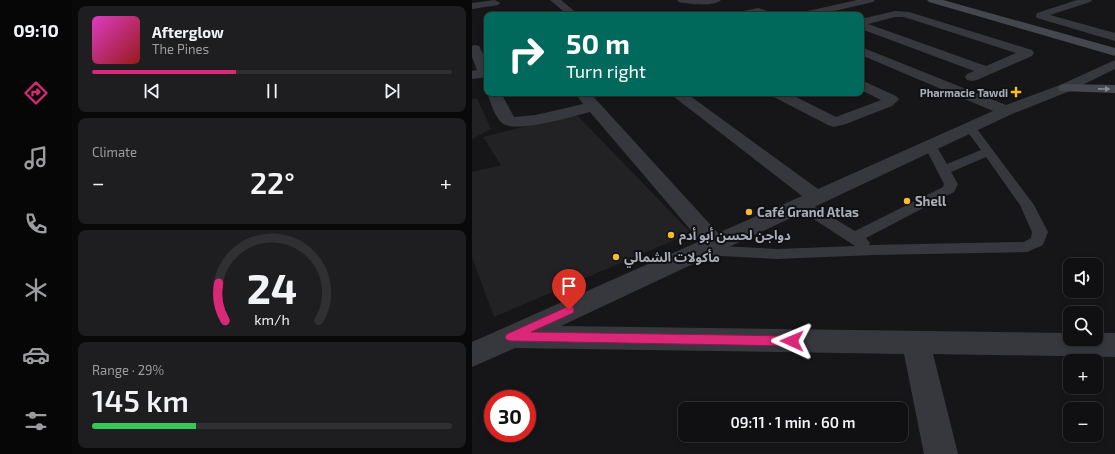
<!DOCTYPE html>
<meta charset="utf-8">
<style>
body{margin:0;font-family:"Exo 2","Noto Sans Arabic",sans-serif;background:#1e1e20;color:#f1f3f6;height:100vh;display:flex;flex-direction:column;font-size:15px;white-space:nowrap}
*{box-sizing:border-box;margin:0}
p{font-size:13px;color:#9c9d9f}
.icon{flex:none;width:22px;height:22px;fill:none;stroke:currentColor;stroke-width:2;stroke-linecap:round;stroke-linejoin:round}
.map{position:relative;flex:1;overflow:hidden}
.drawer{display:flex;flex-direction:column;gap:6px;padding:6px;background:#09090a;width:400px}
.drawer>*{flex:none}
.banner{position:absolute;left:12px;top:12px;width:380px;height:84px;border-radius:8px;box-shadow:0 2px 6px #0003,0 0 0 1px #303032;background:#00695c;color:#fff;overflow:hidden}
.tools{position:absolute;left:591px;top:258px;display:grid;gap:8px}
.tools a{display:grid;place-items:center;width:40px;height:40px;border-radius:8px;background:#101012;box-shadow:0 2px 6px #0003,0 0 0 1px #303032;font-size:20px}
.speed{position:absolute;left:12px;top:390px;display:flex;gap:8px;font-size:20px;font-weight:700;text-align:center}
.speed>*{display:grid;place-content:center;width:52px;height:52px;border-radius:50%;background:#101012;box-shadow:0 2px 6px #0003,0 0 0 1px #303032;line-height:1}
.speed .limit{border:6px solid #d22;background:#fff;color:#111}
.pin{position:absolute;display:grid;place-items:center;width:34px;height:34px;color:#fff;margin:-41px -17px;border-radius:50% 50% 50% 0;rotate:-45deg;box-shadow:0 0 4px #0007}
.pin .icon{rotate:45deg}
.me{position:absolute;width:44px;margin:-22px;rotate:271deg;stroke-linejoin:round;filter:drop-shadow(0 0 3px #0008)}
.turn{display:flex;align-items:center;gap:14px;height:84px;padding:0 16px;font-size:18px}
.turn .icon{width:52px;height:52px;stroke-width:2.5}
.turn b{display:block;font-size:28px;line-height:34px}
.big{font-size:30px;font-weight:600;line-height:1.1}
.drawer .card{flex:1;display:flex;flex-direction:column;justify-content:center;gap:6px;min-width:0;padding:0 14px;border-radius:8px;background:#1e1e20}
.drawer .dial{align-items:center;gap:0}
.dial svg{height:104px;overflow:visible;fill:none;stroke:#303032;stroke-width:7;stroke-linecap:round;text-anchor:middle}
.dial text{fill:#f1f3f6;stroke:none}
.song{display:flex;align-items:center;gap:12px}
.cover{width:48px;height:48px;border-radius:6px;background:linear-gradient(135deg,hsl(310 70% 55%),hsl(0 70% 35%))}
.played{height:4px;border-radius:2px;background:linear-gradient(90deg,#db2777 40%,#303032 40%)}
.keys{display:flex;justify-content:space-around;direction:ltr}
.heat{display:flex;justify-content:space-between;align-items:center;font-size:22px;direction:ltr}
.charge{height:6px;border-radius:3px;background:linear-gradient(90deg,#34c759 29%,#303032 0)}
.trip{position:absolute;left:206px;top:402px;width:230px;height:40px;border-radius:8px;background:#101012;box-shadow:0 2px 6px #0003,0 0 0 1px #303032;font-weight:600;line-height:40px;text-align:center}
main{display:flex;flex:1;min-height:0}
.tabs{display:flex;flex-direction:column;width:72px;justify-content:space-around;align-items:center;background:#060607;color:#9c9d9f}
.tabs .icon{width:28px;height:28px}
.tabs .on{color:#db2777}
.tabs b{font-size:18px;color:#f1f3f6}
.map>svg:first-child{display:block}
</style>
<main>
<nav class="tabs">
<b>09:10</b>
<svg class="icon on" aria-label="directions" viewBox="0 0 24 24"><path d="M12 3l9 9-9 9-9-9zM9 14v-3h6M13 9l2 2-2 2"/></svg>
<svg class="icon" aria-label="music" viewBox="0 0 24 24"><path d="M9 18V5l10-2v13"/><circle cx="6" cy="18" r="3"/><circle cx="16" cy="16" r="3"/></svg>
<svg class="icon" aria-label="phone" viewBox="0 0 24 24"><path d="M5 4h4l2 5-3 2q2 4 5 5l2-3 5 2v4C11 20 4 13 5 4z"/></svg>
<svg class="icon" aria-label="climate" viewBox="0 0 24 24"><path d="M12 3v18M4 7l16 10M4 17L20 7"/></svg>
<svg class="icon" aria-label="car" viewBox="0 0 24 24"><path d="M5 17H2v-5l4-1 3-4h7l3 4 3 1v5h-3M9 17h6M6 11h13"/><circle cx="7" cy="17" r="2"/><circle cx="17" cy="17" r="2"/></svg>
<svg class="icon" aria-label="filters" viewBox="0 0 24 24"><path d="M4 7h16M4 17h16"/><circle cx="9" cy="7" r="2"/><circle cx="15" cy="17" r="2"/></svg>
</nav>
<section class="drawer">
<div class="card">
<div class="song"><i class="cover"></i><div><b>Afterglow</b><p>The Pines</p></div></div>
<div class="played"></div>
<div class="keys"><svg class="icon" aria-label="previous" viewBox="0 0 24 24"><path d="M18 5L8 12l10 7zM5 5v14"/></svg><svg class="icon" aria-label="pause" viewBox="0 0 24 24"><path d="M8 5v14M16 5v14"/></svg><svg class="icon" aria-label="next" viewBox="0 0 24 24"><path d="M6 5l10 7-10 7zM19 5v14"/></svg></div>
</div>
<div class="card"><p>Climate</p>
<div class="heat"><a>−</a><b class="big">22°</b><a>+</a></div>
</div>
<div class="card dial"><svg viewBox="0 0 100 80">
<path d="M14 69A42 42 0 1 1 86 69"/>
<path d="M14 69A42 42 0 0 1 9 40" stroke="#db2777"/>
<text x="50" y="56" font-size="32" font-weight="700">24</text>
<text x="50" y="72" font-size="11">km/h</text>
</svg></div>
<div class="card"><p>Range · 29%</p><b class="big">145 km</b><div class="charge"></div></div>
</section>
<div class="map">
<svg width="643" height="454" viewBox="0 0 643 454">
<rect width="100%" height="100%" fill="#161618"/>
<g fill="#222225">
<polygon points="5,98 19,129 0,139 0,99"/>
<polygon points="104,114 219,233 22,317 0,257 0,172 29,165 11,137"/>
</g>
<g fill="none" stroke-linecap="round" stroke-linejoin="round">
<path fill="#37383e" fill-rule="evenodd" d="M 498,124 L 502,125 L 562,205 L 576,232 L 571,245 L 555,252 L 402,255 L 305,259 L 229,255 L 223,254 L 221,250 L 223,246 L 229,245 L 305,249 L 383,246 L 323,207 L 321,204 L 323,201 L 328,200 L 333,201 L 383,231 L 471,187 L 472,184 L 452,145 L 454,142 L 462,142 L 475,164 L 509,150 L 492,127 L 494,125 ZM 514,157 L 548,205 L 560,232 L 559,238 L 552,242 L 397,245 L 398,243 L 394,238 L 482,192 L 486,184 L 479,172 Z"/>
<g fill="#37383e" fill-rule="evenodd">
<polygon points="23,0 28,3 26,5 0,9 0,3"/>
<polygon points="78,0 89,0 107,15 96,15"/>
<path d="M 205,0 L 249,0 C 242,7 216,4 207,2 Z"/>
<polygon points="385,0 403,0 401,2 345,15 326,15 327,13"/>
<polygon points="605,0 620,0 618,2 578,15 643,33 643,41 565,18 564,16 565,13"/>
<polygon points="286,8 302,13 303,15 261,15 262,13"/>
<path d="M 423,11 L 437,12 L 560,50 L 562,53 L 560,56 L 505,80 L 500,81 L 495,80 L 493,77 L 495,74 L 502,71 L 389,29 L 389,19 ZM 423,17 L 432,17 L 544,53 L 514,66 L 396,24 Z"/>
<polygon points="3,45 7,46 15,62 15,77 0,79 0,71 5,70 0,57 0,46"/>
<path d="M 389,47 L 534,105 L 588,85 L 643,60 L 643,69 L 598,91 L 540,114 L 89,326 L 598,333 L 598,339 L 624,339 L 624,333 L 643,333 L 643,357 L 461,354 L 486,454 L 452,454 L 432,354 L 43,348 L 0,367 L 0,342 L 228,241 L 118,112 C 102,116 43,134 30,123 C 22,116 19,103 15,93 L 15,92 L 29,93 L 42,117 L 64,115 L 111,104 L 103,93 L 118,93 L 246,233 L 330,196 L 197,93 L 214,93 L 346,189 L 521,111 L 389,55 Z"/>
<polygon points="389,80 424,96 427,99 420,106 374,124 362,127 356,125 300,96 298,93 316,93 364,117 409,100 389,90"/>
</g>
<g fill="#45474e" fill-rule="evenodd">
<polygon points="455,0 471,0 643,48 643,56 457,2"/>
<polygon points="593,84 643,85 643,93 588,91 586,88 588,85"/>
</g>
</g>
<defs><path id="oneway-solid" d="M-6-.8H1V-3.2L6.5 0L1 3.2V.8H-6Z"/></defs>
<use fill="#858994" href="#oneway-solid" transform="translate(632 89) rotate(1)"/>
<polygon fill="#db2777" stroke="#8e194d" points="97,306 101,307 102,310 101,313 59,332 320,336 324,338 325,341 324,344 320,346 39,341 35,340 33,337 35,334"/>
<g fill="#f5bb32" stroke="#111113" stroke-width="1.5">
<path d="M542 86h4v4h4v4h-4v4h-4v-4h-4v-4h4z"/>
<circle cx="435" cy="201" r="4"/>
<circle cx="277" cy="212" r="4"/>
<circle cx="199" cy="235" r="4"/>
<circle cx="144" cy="257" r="4"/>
</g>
<g text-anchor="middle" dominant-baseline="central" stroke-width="4" stroke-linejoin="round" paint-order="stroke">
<g font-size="11" font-weight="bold" fill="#a8adb9" stroke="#111113" text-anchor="end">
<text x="536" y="92">Pharmacie Tawdi</text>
</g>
<g font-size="13" font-weight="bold" fill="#a8adb9" stroke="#111113" text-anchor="start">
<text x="443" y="201">Shell</text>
<text x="285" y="212">Café Grand Atlas</text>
<text x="207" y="235">دواجن لحسن أبو أدم</text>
<text x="152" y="257">مأكولات الشمالي</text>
</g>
</g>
</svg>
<div class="tools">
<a><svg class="icon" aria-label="sound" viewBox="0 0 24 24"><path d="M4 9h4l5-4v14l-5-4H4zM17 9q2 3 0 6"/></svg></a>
<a><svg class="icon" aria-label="search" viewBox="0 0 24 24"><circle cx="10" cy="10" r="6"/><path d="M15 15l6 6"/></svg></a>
<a>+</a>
<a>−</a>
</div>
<div class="speed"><div class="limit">30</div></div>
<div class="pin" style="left:97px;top:310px;background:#d93025"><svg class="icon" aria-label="arrive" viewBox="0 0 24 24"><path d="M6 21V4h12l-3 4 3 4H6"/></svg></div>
<svg class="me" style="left:320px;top:341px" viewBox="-20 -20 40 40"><path d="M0-17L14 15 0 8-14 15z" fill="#db2777" stroke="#fff" stroke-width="4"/></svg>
<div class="trip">09:11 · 1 min · 60 m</div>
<div class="banner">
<div class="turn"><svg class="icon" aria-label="right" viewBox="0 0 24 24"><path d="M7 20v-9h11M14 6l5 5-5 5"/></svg><div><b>50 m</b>Turn right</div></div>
</div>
</div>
</main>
